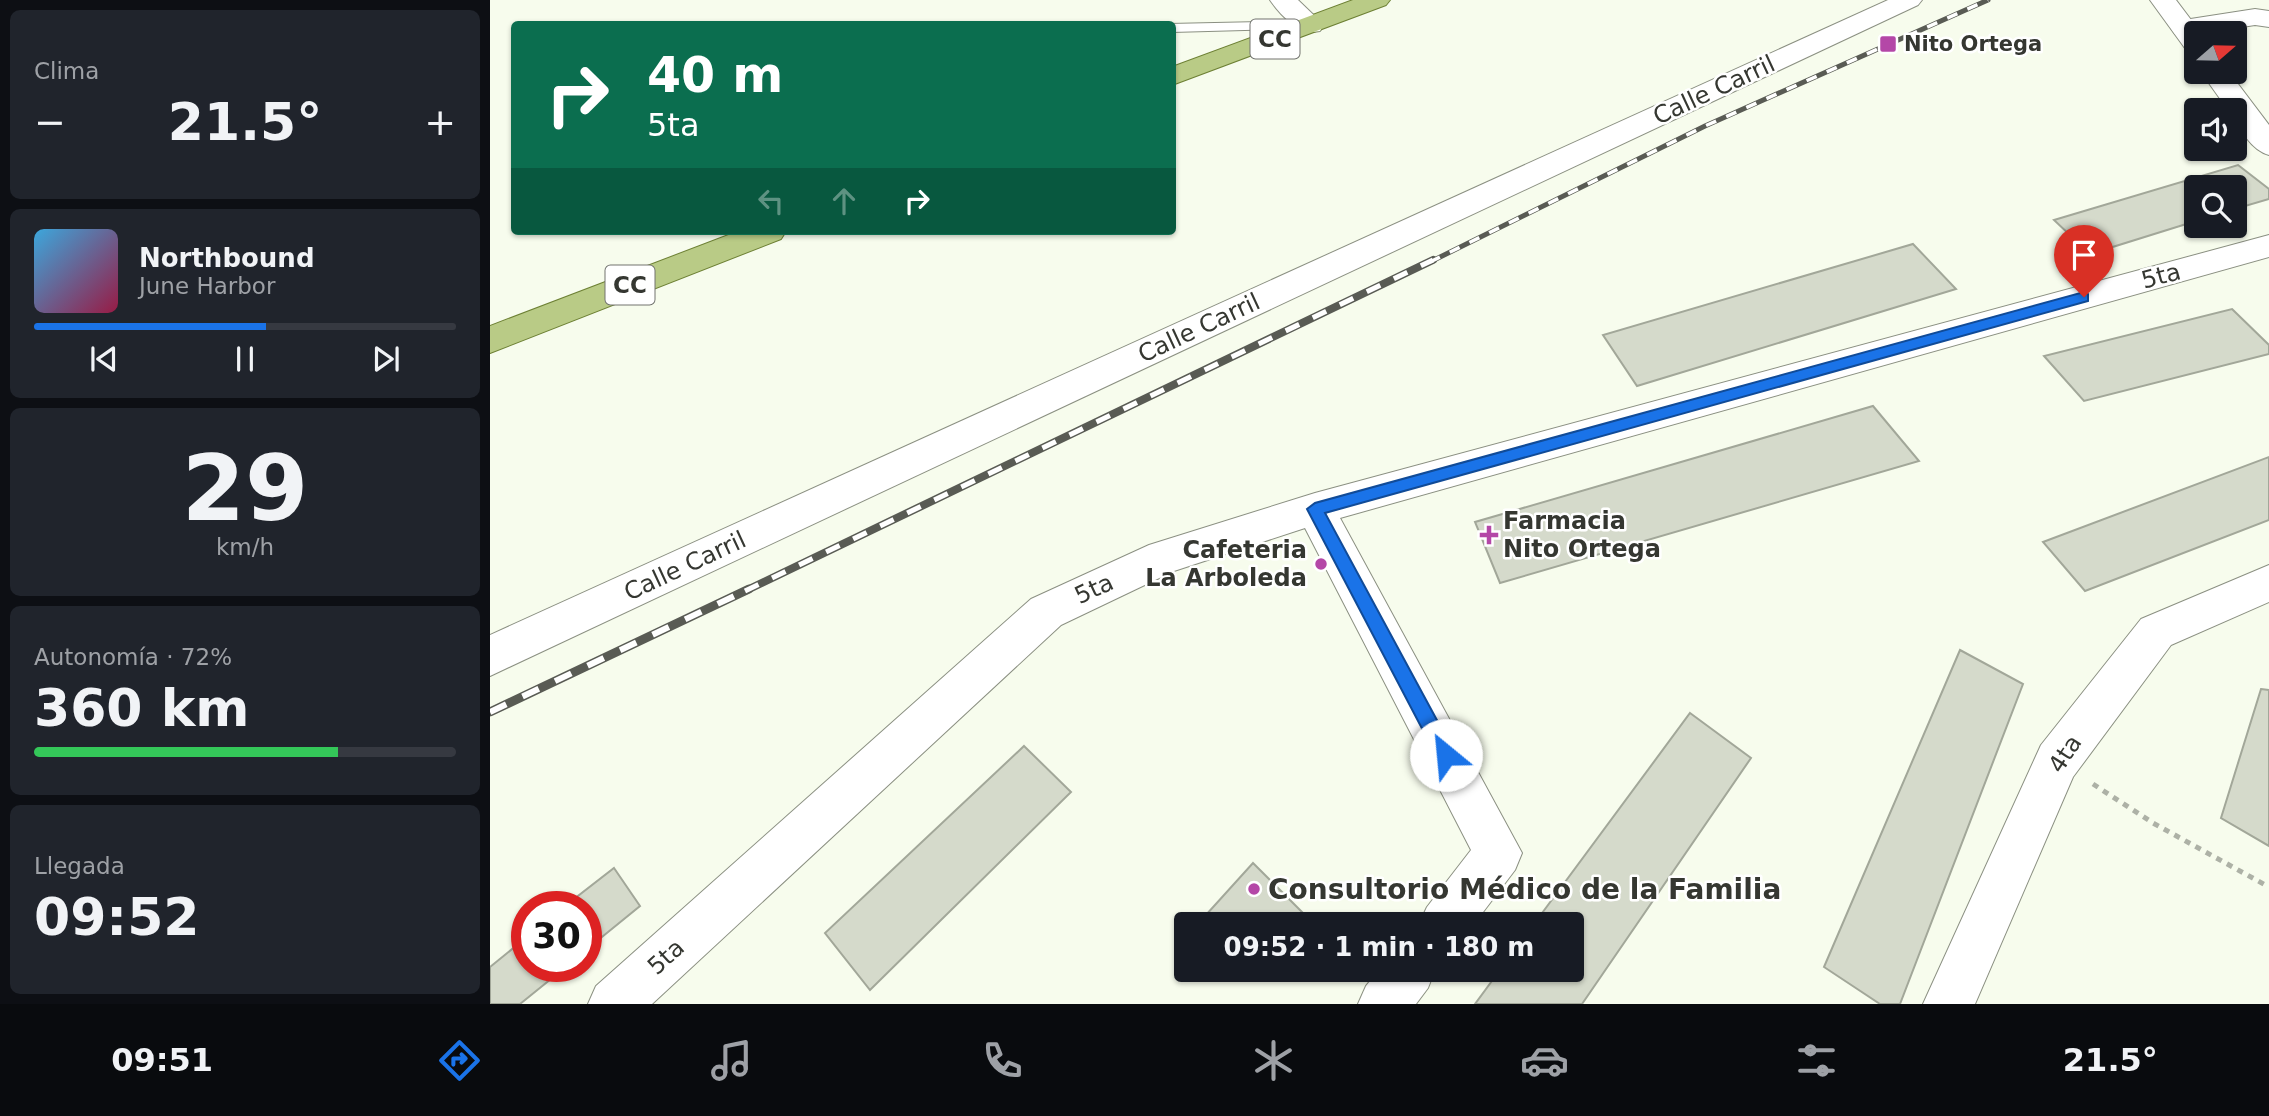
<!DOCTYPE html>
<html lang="es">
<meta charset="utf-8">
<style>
body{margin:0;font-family:"DejaVu Sans",sans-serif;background:#20242c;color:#f1f3f6;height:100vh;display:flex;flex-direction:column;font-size:26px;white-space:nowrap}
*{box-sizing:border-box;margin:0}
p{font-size:23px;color:#9ea1a6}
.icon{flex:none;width:38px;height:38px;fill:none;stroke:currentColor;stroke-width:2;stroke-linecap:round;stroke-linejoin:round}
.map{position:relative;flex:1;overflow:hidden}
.sheet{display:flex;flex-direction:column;gap:10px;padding:10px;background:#0d0f14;width:490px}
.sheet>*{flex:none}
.banner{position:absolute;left:21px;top:21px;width:665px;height:214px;border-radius:7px;box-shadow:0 2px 5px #0004;background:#0b6e4f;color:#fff;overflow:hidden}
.needle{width:46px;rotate:70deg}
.fabs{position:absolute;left:1694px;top:21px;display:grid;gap:14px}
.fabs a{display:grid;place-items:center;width:63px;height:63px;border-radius:7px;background:#171b24;box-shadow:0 2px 5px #0004;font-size:35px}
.speed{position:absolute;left:21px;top:891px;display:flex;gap:14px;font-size:35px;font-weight:700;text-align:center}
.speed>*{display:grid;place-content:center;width:91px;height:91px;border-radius:50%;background:#171b24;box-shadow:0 2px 5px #0004;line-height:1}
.speed .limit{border:10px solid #d22;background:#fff;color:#111}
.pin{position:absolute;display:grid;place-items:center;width:60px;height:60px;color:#fff;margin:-72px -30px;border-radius:50% 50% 50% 0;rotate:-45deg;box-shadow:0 0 7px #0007}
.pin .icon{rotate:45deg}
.me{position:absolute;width:77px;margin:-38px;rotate:332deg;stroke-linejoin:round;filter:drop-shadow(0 0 5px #0008)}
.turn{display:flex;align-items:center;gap:24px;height:147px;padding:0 21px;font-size:32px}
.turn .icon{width:91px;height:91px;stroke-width:2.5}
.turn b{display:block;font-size:49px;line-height:60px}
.lanes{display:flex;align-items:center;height:66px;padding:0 21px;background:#0003;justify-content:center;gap:35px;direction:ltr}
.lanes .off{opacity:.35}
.big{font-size:52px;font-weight:600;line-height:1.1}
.sheet .card{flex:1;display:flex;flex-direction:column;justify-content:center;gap:10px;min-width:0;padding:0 24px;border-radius:10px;background:#20242c}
.sheet .dial{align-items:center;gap:0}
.dial b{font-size:91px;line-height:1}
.song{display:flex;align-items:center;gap:21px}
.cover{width:84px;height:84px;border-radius:10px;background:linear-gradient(135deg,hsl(200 70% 55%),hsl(340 70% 35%))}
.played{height:7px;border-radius:4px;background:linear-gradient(90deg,#1a73e8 55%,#363941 55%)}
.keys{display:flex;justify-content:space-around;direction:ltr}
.heat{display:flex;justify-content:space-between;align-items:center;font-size:38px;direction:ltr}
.charge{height:10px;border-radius:5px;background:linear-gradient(90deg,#34c759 72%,#363941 0)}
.trip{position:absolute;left:684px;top:912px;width:410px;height:70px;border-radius:7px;background:#171b24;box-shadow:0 2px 5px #0004;font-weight:600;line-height:70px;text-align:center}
.tab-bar{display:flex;height:112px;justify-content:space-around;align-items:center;background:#090b0e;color:#9ea1a6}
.tab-bar .icon{width:49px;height:49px}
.tab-bar .selected{color:#1a73e8}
.tab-bar b{font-size:32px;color:#f1f3f6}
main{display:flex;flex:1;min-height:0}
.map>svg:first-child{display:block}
</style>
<main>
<section class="sheet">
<div class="card"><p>Clima</p>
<div class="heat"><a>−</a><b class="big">21.5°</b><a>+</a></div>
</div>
<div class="card">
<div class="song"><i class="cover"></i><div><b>Northbound</b><p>June Harbor</p></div></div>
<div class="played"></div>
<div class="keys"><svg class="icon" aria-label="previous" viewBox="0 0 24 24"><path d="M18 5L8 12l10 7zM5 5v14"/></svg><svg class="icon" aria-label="pause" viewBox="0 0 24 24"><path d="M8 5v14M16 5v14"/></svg><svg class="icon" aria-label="next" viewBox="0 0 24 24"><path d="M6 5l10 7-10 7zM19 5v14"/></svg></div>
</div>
<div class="card dial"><b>29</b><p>km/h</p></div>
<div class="card"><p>Autonomía · 72%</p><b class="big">360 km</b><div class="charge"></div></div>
<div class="card"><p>Llegada</p><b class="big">09:52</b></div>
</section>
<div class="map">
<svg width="1779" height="1004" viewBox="0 0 1779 1004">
<rect width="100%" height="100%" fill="#f7fced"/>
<g fill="#d5dacb" stroke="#a2a799" stroke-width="2">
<polygon points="1748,165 1779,189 1779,199 1745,209 1745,187 1706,187 1706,221 1600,254 1564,220"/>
<polygon points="1423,244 1466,289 1147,386 1113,335"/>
<polygon points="1742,309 1779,345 1779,354 1594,401 1554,356"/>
<polygon points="1383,406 1429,461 1010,583 985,522"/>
<polygon points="1779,457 1779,520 1595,591 1553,542"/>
<polygon points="1470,650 1533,684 1410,1004 1390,1004 1334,967"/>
<polygon points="1771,689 1779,690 1779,846 1731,818"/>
<polygon points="1200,713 1261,758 1092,1004 985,1004 1010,970 1082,970 1082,924 1044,924"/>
<polygon points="534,746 581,792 380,990 335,933"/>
<polygon points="763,863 824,924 723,924 715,916"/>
<polygon points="124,868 150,906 96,950 96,906 75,906"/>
<polygon points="37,937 37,966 77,966 30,1004 0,1004 0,967"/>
</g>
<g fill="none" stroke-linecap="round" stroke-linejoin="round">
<g stroke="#8b9082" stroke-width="2">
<polygon id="service" points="819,21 824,22 824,28 682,32 682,24 679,24"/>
</g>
<g stroke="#8b9082" stroke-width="2">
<g id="minor">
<path d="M 780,0 L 808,0 L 834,25 L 830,31 C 810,36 791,16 780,0 Z"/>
<polygon points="1398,0 1432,0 1428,5 0,676 0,635"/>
<polygon points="1765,9 1779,11 1779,27 1765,25 1694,36 1685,34 1681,28 1685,22 1694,20"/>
<polygon points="1779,235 1779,257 850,518 1032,853 1025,870 984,924 929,924 937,907 981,850 815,528 684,571 571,625 162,1004 98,1004 106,986 541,599 659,545 825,493"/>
<polygon points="1779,565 1779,602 1681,645 1583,777 1485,1004 1433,1004 1551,745 1651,619"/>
<polygon points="889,970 945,970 938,988 926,1004 868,1004 876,986"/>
</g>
</g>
<g stroke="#8b9082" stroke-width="2">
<g id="tertiary">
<polygon points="1660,0 1686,0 1711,33 1706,33 1706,53 1697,51"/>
<path d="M 1711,72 L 1739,72 L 1779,125 L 1779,155 C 1763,151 1745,127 1745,110 L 1738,110 Z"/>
</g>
</g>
<g stroke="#6d8034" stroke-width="2">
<g id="primary">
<polygon points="863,0 900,0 896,5 682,85 682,67"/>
<polygon points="249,231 296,231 291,239 0,353 0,326"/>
</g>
</g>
<polyline stroke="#adb1a6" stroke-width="5" stroke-dasharray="6 6" stroke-linecap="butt" points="1603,784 1663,823 1779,887"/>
<use href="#service" fill="#fff" fill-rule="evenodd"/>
<use href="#minor" fill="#fff" fill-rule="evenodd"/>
<use href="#tertiary" fill="#fff" fill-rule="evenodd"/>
<use href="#primary" fill="#b9cb86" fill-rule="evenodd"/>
<g stroke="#595b54" stroke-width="5">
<polyline id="rail-far2" points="940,262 1215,126 1498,0"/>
</g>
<g stroke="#595b54" stroke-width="8">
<polyline id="rail-far1" points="255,591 943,260"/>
</g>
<g stroke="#595b54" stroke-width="9">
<polyline id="rail" points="0,712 259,589"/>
</g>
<use href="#rail-far2" stroke="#fff" stroke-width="3.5" stroke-dasharray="11" stroke-linecap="butt"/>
<use href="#rail-far1" stroke="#fff" stroke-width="5" stroke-dasharray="15" stroke-linecap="butt"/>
<use href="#rail" stroke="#fff" stroke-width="6" stroke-dasharray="18" stroke-linecap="butt"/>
</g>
<polygon fill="#1a73e8" stroke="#114b97" stroke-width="2" points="1594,292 1598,294 1598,301 835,513 962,748 965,755 962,761 956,764 949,761 817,509 825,503"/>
<g fill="#b447a7" stroke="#fff" stroke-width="2.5">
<rect x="1389" y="35" width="18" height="18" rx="3.5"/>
<path d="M995.5 524.5h7v7h7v7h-7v7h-7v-7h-7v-7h7z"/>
<circle cx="831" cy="564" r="7"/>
<circle cx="764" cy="889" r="7"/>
</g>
<g text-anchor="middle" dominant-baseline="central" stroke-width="5" stroke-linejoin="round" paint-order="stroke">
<g font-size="21" font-weight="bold" fill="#353731" stroke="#fff" text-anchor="start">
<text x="1414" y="44">Nito Ortega</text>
</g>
<g fill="#fff" stroke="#72736f" stroke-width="2">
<rect x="760.5" y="19.5" width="49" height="39" rx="5"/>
<rect x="115.5" y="265.5" width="49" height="39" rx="5"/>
</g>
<g font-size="23" font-weight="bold" fill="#353731">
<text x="785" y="39">CC</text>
<text x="140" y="285">CC</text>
</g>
<g font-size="24" fill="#353731" stroke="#fff">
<text transform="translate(1224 90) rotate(-25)">Calle Carril</text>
<text transform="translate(1671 276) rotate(-15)">5ta</text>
<text transform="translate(709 328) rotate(-25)">Calle Carril</text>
<text transform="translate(195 566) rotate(-25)">Calle Carril</text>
<text transform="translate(604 589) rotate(-25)">5ta</text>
<text transform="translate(1575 754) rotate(-57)">4ta</text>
<text transform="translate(176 957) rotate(-42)">5ta</text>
</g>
<g font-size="24" font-weight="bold" fill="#353731" stroke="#fff" text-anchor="start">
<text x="1013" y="521">Farmacia<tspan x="1013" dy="28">Nito Ortega</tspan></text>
<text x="817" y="550" text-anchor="end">Cafeteria<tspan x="817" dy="28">La Arboleda</tspan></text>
</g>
<g font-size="28" font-weight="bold" fill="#353731" stroke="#fff" text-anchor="start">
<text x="778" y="889">Consultorio Médico de la Familia</text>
</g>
</g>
</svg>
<div class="fabs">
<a><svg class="needle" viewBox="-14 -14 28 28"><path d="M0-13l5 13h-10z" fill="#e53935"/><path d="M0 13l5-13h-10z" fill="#9ea1a6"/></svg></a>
<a><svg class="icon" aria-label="sound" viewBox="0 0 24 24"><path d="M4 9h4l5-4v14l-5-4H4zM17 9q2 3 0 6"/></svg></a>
<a><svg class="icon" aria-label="search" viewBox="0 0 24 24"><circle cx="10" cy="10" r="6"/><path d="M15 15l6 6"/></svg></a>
</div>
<div class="speed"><div class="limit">30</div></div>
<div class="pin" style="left:1594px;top:297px;background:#d93025"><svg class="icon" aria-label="arrive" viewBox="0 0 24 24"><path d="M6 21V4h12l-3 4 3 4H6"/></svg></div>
<svg class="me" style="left:956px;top:755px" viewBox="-20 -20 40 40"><circle r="19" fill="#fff"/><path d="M0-13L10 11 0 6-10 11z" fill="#1a73e8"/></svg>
<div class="trip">09:52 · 1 min · 180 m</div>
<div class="banner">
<div class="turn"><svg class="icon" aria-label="right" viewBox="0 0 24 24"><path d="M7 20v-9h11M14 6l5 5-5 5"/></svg><div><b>40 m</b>5ta</div></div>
<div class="lanes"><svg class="icon off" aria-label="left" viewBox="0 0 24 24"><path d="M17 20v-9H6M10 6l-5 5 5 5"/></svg><svg class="icon off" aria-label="ahead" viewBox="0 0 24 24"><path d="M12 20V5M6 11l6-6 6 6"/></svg><svg class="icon" aria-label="right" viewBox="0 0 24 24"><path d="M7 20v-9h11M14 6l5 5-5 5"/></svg></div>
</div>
</div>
</main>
<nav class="tab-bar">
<b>09:51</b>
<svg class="icon selected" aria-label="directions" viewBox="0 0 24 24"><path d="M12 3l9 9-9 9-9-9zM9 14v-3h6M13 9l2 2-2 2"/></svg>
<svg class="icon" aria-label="music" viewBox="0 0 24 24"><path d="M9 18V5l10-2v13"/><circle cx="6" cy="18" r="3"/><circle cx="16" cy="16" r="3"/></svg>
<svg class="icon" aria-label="phone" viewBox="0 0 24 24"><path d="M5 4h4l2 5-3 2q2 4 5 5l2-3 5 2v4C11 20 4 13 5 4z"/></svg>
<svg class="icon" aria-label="climate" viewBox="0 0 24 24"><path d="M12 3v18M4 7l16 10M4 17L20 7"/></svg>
<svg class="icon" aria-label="car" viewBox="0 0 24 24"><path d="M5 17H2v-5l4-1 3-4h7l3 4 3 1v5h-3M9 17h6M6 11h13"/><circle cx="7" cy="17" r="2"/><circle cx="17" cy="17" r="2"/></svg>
<svg class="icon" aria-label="filters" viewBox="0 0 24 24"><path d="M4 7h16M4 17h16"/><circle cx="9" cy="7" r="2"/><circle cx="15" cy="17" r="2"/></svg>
<b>21.5°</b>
</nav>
